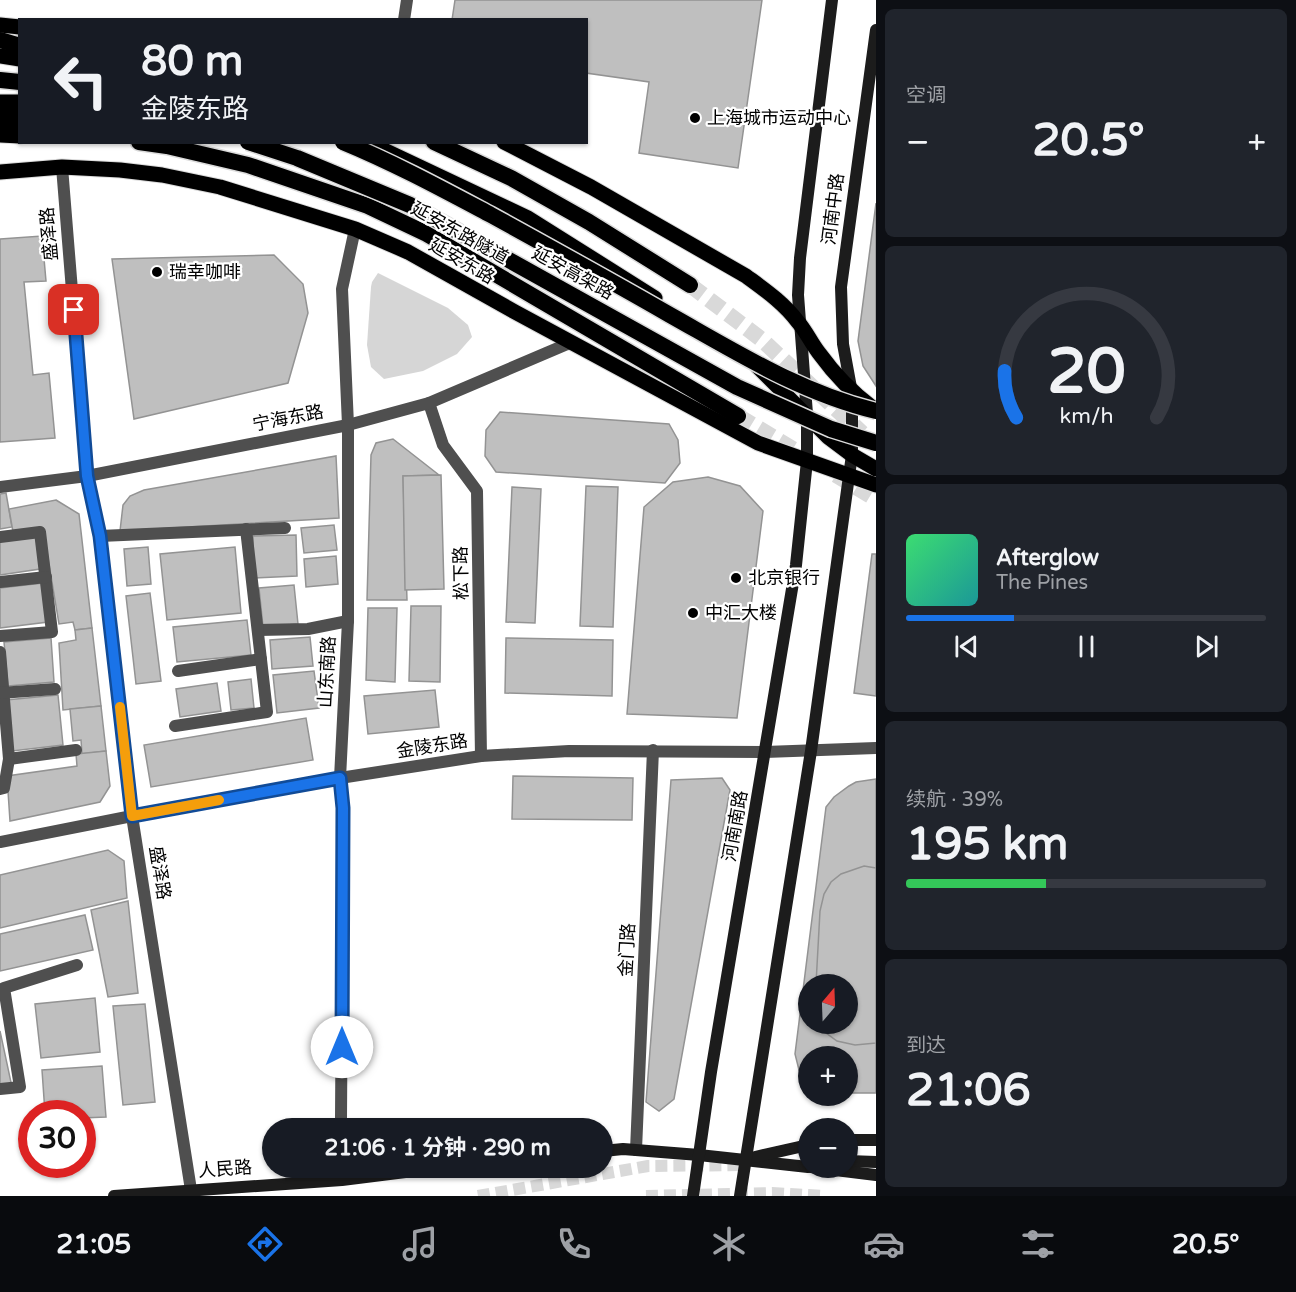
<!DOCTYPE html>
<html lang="zh">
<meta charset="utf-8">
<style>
body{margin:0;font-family:"Varela Round","Noto Sans SC",sans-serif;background:#20242c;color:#f1f3f6;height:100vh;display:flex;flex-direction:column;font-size:22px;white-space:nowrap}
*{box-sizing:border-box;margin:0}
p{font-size:20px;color:#9ea1a6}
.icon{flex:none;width:33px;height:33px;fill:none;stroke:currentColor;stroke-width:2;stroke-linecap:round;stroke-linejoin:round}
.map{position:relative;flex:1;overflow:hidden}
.sheet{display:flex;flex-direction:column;gap:9px;padding:9px;background:#0d0f14;width:420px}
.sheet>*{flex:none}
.top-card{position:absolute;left:18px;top:18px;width:570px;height:126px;border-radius:0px;box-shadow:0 2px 4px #0004;background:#171b24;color:#f1f3f6;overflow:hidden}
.needle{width:39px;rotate:19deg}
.buttons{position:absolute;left:798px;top:974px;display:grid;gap:12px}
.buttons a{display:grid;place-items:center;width:60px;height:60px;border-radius:50%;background:#171b24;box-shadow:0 2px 4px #0004;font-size:30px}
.speed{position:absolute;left:18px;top:1100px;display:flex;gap:12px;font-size:30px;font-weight:700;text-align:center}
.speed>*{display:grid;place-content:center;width:78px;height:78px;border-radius:50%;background:#171b24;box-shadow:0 2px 4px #0004;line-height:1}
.speed .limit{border:9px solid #d22;background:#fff;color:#111}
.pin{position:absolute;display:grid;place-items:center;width:51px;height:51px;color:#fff;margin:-26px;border-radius:12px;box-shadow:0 3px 9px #0006}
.me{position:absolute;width:66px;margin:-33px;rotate:0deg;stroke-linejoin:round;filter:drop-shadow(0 0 4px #0008)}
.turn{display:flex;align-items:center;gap:21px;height:126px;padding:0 24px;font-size:27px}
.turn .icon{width:78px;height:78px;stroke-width:2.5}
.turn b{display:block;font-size:42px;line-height:51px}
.big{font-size:45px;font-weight:700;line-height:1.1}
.sheet .tile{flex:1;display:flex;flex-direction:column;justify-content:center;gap:9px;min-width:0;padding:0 21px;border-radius:9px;background:#20242c}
.sheet .dial{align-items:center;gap:0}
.dial svg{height:156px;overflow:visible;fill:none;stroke:#363941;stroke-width:7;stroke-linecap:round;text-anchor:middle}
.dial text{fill:#f1f3f6;stroke:none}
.song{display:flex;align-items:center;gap:18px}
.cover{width:72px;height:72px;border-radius:9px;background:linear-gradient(135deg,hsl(140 70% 55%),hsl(180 70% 35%))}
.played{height:6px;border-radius:3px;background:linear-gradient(90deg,#1a73e8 30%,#363941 30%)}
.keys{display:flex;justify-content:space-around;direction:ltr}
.heat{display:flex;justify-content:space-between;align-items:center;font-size:33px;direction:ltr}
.charge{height:9px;border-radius:4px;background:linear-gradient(90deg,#34c759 39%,#363941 0)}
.trip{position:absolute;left:262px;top:1118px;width:351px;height:60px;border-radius:30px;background:#171b24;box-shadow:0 2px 4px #0004;font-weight:700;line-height:60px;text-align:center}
.menu{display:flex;height:96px;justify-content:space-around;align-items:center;background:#090b0e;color:#9ea1a6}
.menu .icon{width:42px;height:42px}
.menu .current{color:#1a73e8}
.menu b{font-size:27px;color:#f1f3f6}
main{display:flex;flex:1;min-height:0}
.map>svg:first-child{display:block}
</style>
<main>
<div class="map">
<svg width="876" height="1196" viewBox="0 0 876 1196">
<rect width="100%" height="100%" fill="#fff"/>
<polygon fill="#d6d6d6" points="378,273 448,308 468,325 472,337 457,354 423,371 384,379 371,367 367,345 371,287 372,282"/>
<g fill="#bfbfbf" stroke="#939393" stroke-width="1.5" fill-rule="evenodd">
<polygon points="455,0 762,0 738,168 639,153 649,82 586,73 586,20 452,20"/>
<polygon points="876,203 876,386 863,366 858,341"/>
<polygon points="42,236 46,281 24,282 33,375 49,373 55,438 0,442 0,239"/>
<polygon points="274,255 303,284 308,313 288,383 134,419 112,259"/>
<polygon points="500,412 669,424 678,440 680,463 665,483 496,472 485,456 486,430"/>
<polygon points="393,439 439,475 403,476 407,600 367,600 371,455 376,443"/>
<polygon points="336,456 339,518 120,531 123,505 130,496 144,490"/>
<polygon points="441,475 444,589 405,590 403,476"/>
<polygon points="708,477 740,486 763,511 737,718 627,714 644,507 673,482"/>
<polygon points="586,486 618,487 613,627 580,626"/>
<polygon points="512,487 541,489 535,623 506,622"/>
<polygon points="6,493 12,527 0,529 0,494"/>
<polygon points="56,500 79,514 92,628 75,630 73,622 59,624 43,528 13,532 9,509"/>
<polygon points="334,525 337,550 304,553 301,528"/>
<polygon points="296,535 297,576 254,578 253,536"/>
<polygon points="36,536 40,569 0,575 0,541"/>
<polygon points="148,547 151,584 127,586 124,549"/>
<polygon points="235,547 241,613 167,620 160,554"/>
<polygon points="872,554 876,554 876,696 854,693"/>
<polygon points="336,556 338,584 306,587 304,559"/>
<polygon points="43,583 48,622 0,628 0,588"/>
<polygon points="294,585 298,624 263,627 259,588"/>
<polygon points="150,593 161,681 136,684 126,596"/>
<polygon points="411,606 441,606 440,682 409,681"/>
<polygon points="368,608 397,608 395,682 366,680"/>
<polygon points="247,620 251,655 177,662 173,627"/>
<polygon points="92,628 101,706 63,710 59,643 76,640 75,630"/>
<polygon points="310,637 313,666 272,669 270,640"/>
<polygon points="51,638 54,682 8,686 4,642"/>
<polygon points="506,638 613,640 612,696 505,693"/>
<polygon points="314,671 319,708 277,713 273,675"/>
<polygon points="251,679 254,708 231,710 228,682"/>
<polygon points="217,683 221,711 180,717 176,689"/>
<polygon points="435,690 439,727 368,734 364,696"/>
<polygon points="58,695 63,745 12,751 6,700"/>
<polygon points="101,706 106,751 82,754 81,740 73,741 70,709"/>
<polygon points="306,718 313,760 151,787 144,745"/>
<polygon points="106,751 110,786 100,802 10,821 7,776 77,766 76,754"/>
<polygon points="513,776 633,778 632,820 512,819"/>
<polygon points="722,778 730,790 674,1099 659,1111 646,1102 671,780"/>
<path d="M 876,779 L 876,1093 L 848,1093 L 848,1056 L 808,1056 L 808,1085 L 799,1070 L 795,1054 L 826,807 L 834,797 L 849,786 L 856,782 ZM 808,984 L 848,984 L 848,1023 L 808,1023 Z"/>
<polygon points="108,850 124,861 127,898 0,928 0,875"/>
<polygon points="864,866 876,868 876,1043 855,1045 837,1041 822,1030 819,1023 848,1023 848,984 816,984 820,911 824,894 831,882 841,874"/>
<polygon points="128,901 138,993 108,997 91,910"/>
<polygon points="85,915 93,950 0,971 0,934"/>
<polygon points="95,998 100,1052 41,1058 35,1004"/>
<polygon points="145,1004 155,1102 123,1105 113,1006"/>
<polygon points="0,1031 12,1087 0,1088"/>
<polygon points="102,1066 106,1117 82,1118 82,1113 45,1113 42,1070"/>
</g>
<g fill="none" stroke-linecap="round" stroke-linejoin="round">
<g stroke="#d9d9d9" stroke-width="12" stroke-dasharray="12 6" stroke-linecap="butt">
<polyline points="478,1196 648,1166 747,1165"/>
<polyline points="646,1196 772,1193 825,1196"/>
</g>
<g stroke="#d9d9d9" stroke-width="16" stroke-dasharray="16 8" stroke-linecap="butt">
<polyline points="690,285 761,339 862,433"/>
<polyline points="738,416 806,457"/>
<polyline points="836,475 876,499"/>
</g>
<g stroke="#dbdbdb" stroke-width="17">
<g id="primary">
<polyline points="0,25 20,27"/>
<polyline points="0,56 20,59"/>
<polyline points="0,102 20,102"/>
<polyline points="0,135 20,136"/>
<polyline points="367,142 528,218 655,298"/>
<path d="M 504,142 L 591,187 L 746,276 C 765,290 784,303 798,322 C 806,331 811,343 819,353 C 835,375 851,392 873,408"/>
<polyline points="0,172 62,167 120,170 162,175 220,187 355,229 408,252 515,312 758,443 876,485"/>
<polyline points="757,366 828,437 852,455 876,469"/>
</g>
</g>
<g stroke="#dbdbdb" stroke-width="19">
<g id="trunk">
<polyline points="0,40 20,46"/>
<polyline points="0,80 20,82"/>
<polyline points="0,111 20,113"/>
<polyline points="0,126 20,128"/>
<polyline points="139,142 167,146 248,165 368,206 427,234 738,416"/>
<polyline points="434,142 511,178 589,222 690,285"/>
</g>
</g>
<g stroke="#4f4f4f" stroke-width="12">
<polyline points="100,536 285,528"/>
<polyline points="0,537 40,532 52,632 0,636"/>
<polyline points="0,582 46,577"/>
<polyline points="258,630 308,629 348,621"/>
<polyline points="0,652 9,759 76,750"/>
<polyline points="178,671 261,659"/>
<polyline points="0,693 55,689"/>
<polyline points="175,726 267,712 246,529"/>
<polyline points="0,789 4,788 9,759"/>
<polyline points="0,1089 20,1087 4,988 77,965"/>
</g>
<g stroke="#4f4f4f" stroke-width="12">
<polyline points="404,20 407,0"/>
<polyline points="62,167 87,476 100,536 132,816 191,1190"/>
<polyline points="429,403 443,445 477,491 481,756"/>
<polyline points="0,487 87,476 348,425 429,403 572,342"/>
<polyline points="341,1119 343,808 340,778 348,621 348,425 342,289 355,229"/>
<polyline points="636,1150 653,750"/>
</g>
<polyline stroke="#4f4f4f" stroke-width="12" points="0,842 132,816 340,778 481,756 569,751 765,752 876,748"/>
<g stroke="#1c1c1c" stroke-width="12">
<polyline points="848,1140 876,1140"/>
<polyline points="603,1151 623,1149 699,1155 808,1167"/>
<polyline points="755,1157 808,1145"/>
<polyline points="848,1161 876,1162"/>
<polyline points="811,1167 876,1175"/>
<polyline points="114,1196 342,1180 445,1167"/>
<polyline points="693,1196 711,1072 796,565 807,461 807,414 798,295 800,258 832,0"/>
<polyline points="740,1196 811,751 849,476 852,455 852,393 843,344 841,287 876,30"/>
</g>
<use href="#primary" stroke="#000" stroke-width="15"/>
<use href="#trunk" stroke="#000" stroke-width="16"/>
<g stroke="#dbdbdb" stroke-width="19" stroke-linecap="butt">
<g id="trunk-bridge">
<polyline points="248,142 297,158 410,205 737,387 831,429 876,443"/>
<path d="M 343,142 C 394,163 442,189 491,215 C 551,248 611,281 670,315 C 736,352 801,393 876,411"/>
</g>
</g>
<use href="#trunk-bridge" stroke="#000" stroke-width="16"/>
</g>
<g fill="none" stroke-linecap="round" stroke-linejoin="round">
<g stroke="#114b97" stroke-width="15">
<polyline id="route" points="74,310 87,476 100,536 132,816 340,778 343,808 342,1047"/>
</g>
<use href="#route" stroke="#1a73e8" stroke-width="10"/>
<polyline stroke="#f59e0b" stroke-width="10" points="120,707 132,816 219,800"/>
</g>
<g fill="#000" stroke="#fff" stroke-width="2">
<circle cx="695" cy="118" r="6"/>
<circle cx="157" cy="272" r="6"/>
<circle cx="736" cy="578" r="6"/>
<circle cx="693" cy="613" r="6"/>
</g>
<g text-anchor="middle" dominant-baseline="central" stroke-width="4.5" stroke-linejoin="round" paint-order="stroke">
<g font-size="18" fill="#000" stroke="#fff" text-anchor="start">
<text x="707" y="118">上海城市运动中心</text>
<text x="169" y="272">瑞幸咖啡</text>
<text x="748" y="578">北京银行</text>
<text x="705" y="613">中汇大楼</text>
</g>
<g font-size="18" fill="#000" stroke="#fff">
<text transform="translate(833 209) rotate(-83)">河南中路</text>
<text transform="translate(460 233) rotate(29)">延安东路隧道</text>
<text transform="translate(49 234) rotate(-95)">盛泽路</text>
<text transform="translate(462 261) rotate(30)">延安东路</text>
<text transform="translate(573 273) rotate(29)">延安高架路</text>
<text transform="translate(288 418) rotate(-11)">宁海东路</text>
<text transform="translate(461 573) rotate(-91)">松下路</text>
<text transform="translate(327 672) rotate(-87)">山东南路</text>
<text transform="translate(432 746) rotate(-9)">金陵东路</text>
<text transform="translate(735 826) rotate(-80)">河南南路</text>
<text transform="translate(160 873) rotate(81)">盛泽路</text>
<text transform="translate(627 950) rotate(-87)">金门路</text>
<text transform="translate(225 1169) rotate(-4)">人民路</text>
</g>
</g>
</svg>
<div class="buttons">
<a><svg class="needle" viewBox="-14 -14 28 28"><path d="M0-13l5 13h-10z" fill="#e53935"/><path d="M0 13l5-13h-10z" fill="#9ea1a6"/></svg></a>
<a>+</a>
<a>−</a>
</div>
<div class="speed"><div class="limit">30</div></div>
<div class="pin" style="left:74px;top:310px;background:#d93025"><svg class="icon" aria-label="arrive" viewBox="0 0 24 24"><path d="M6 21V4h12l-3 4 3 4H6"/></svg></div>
<svg class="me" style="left:342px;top:1047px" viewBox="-20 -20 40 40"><circle r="19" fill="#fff"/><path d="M0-13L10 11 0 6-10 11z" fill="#1a73e8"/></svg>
<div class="trip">21:06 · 1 分钟 · 290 m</div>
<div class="top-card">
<div class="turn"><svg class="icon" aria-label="left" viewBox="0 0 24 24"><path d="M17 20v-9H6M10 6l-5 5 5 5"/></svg><div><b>80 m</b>金陵东路</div></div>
</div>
</div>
<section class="sheet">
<div class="tile"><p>空调</p>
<div class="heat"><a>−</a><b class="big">20.5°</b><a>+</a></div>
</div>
<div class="tile dial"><svg viewBox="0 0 100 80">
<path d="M14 69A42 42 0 1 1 86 69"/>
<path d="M14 69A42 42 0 0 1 8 45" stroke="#1a73e8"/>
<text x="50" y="56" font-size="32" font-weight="700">20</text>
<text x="50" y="72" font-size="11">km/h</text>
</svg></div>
<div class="tile">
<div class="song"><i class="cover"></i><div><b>Afterglow</b><p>The Pines</p></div></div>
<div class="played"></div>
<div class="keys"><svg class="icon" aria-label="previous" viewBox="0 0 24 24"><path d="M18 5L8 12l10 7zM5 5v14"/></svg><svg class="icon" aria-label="pause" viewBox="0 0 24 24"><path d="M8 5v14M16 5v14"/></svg><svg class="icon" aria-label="next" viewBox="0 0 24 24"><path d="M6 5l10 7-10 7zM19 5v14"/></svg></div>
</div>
<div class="tile"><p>续航 · 39%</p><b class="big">195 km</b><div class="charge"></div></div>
<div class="tile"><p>到达</p><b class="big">21:06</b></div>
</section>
</main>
<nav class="menu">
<b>21:05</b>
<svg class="icon current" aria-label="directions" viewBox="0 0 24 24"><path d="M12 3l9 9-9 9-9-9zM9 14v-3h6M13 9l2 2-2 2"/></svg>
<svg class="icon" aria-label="music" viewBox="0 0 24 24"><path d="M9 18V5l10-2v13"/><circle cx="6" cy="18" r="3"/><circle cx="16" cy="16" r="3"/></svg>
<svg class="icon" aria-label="phone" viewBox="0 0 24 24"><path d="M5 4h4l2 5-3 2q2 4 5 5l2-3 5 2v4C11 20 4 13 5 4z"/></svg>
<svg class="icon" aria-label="climate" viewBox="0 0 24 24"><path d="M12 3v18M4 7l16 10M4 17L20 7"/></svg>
<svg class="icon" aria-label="car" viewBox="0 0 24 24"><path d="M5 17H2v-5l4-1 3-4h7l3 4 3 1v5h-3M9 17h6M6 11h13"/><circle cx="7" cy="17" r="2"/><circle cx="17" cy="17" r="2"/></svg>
<svg class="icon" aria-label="filters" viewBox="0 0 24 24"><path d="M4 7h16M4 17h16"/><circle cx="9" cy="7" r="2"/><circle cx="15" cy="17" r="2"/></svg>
<b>20.5°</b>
</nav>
